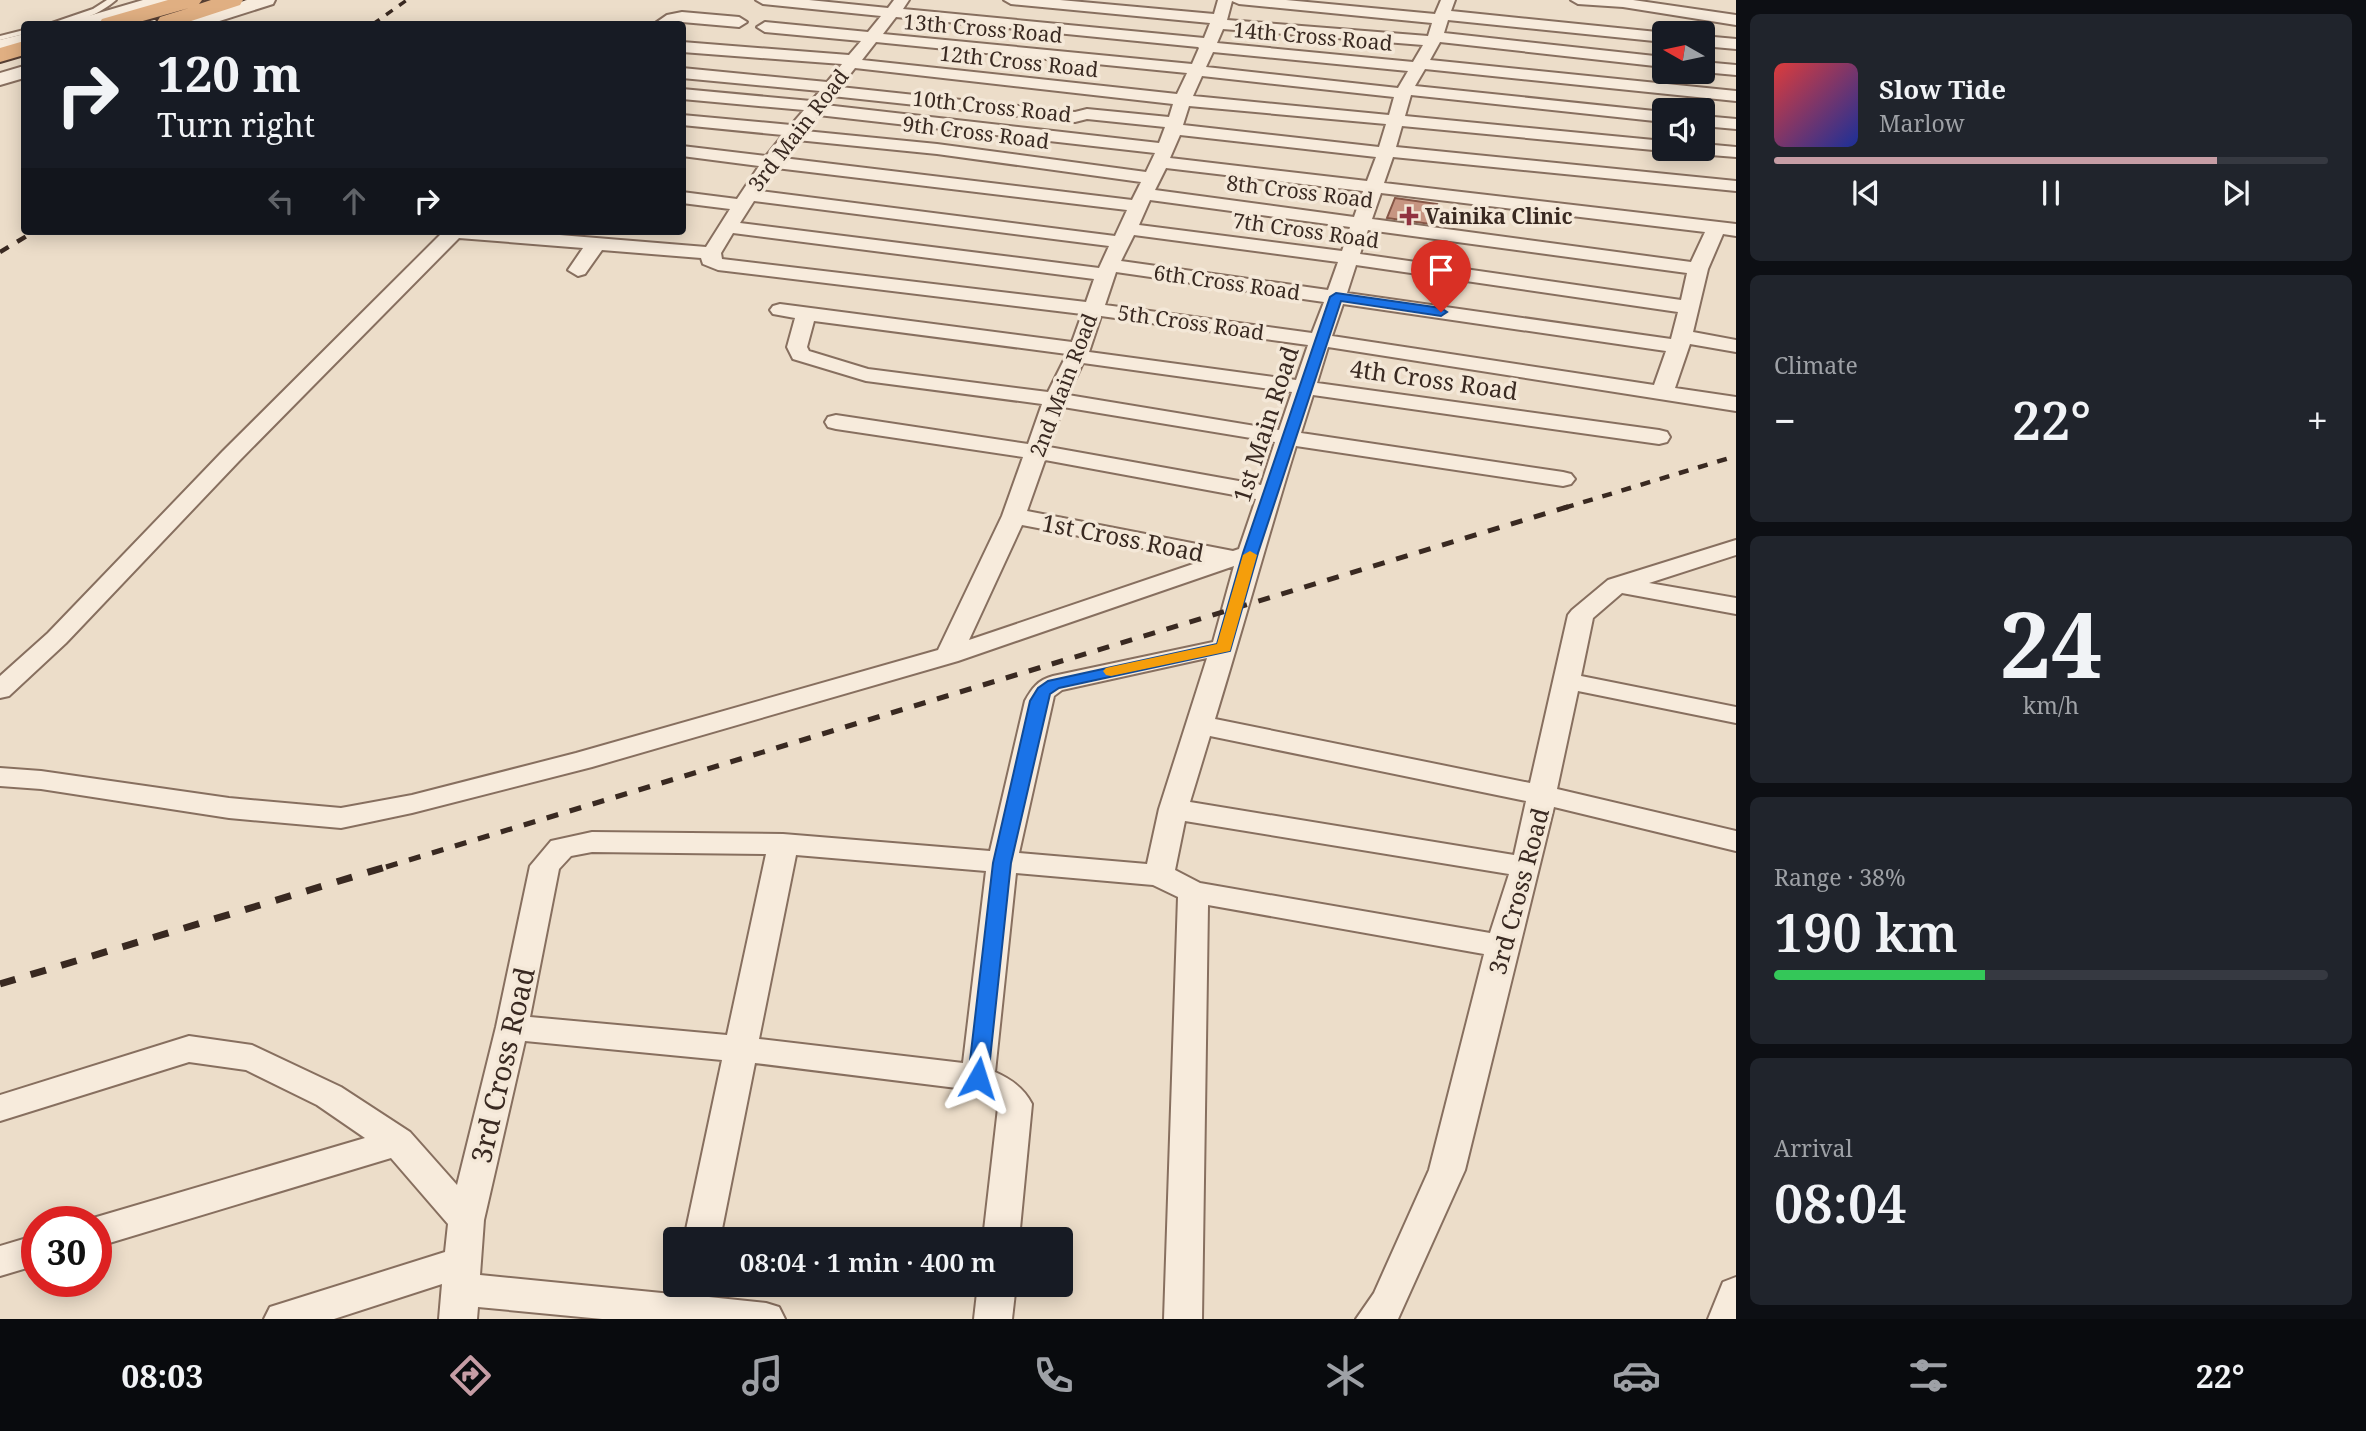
<!DOCTYPE html>
<meta charset="utf-8">
<style>
body{margin:0;font-family:"Noto Serif",serif;background:#20242c;color:#f1f3f6;height:100vh;display:flex;flex-direction:column;font-size:26px;white-space:nowrap}
*{box-sizing:border-box;margin:0}
p{font-size:23px;color:#9ea1a6}
.icon{flex:none;width:38px;height:38px;fill:none;stroke:currentColor;stroke-width:2;stroke-linecap:round;stroke-linejoin:round}
.map{position:relative;flex:1;overflow:hidden}
.details{display:flex;flex-direction:column;gap:14px;padding:14px;background:#0d0f14;width:630px}
.details>*{flex:none}
.guide{position:absolute;left:21px;top:21px;width:665px;height:214px;border-radius:7px;box-shadow:0 4px 18px #0003;background:#171b24;color:#f1f3f6;overflow:hidden}
.needle{width:46px;rotate:279deg}
.controls{position:absolute;left:1652px;top:21px;display:grid;gap:14px}
.controls a{display:grid;place-items:center;width:63px;height:63px;border-radius:7px;background:#171b24;box-shadow:0 4px 18px #0003;font-size:35px}
.speed{position:absolute;left:21px;top:1206px;display:flex;gap:14px;font-size:35px;font-weight:700;text-align:center}
.speed>*{display:grid;place-content:center;width:91px;height:91px;border-radius:50%;background:#171b24;box-shadow:0 4px 18px #0003;line-height:1}
.speed .limit{border:10px solid #d22;background:#fff;color:#111}
.pin{position:absolute;display:grid;place-items:center;width:60px;height:60px;color:#fff;margin:-72px -30px;border-radius:50% 50% 50% 0;rotate:-45deg;box-shadow:0 0 7px #0007}
.pin .icon{rotate:45deg}
.me{position:absolute;width:77px;margin:-38px;rotate:6deg;stroke-linejoin:round;filter:drop-shadow(0 0 5px #0008)}
.turn{display:flex;align-items:center;gap:24px;height:147px;padding:0 21px;font-size:32px}
.turn .icon{width:91px;height:91px;stroke-width:2.5}
.turn b{display:block;font-size:49px;line-height:60px}
.lanes{display:flex;align-items:center;height:66px;padding:0 21px;background:#0003;justify-content:center;gap:35px;direction:ltr}
.lanes .off{opacity:.35}
.big{font-size:52px;font-weight:600;line-height:1.1}
.details .widget{flex:1;display:flex;flex-direction:column;justify-content:center;gap:10px;min-width:0;padding:0 24px;border-radius:10px;background:#20242c}
.details .dial{align-items:center;gap:0}
.dial b{font-size:91px;line-height:1}
.song{display:flex;align-items:center;gap:21px}
.cover{width:84px;height:84px;border-radius:10px;background:linear-gradient(135deg,hsl(0 70% 55%),hsl(230 70% 35%))}
.played{height:7px;border-radius:4px;background:linear-gradient(90deg,#c69da5 80%,#363941 80%)}
.keys{display:flex;justify-content:space-around;direction:ltr}
.heat{display:flex;justify-content:space-between;align-items:center;font-size:38px;direction:ltr}
.charge{height:10px;border-radius:5px;background:linear-gradient(90deg,#34c759 38%,#363941 0)}
.trip{position:absolute;left:663px;top:1227px;width:410px;height:70px;border-radius:7px;background:#171b24;box-shadow:0 4px 18px #0003;font-weight:600;line-height:70px;text-align:center}
.menu{display:flex;height:112px;justify-content:space-around;align-items:center;background:#090b0e;color:#9ea1a6}
.menu .icon{width:49px;height:49px}
.menu .selected{color:#c69da5}
.menu b{font-size:32px;color:#f1f3f6}
main{display:flex;flex:1;min-height:0}
.map>svg:first-child{display:block}
</style>
<main>
<div class="map">
<svg width="1736" height="1319" viewBox="0 0 1736 1319">
<rect width="100%" height="100%" fill="#ecddc9"/>
<polygon fill="#c79582" stroke="#855646" stroke-width="2" points="1395,198 1437,204 1430,224 1387,218"/>
<g fill="none" stroke-linecap="round" stroke-linejoin="round">
<g stroke="#876f5f" stroke-width="4">
<g id="service">
<path d="M 107,0 L 116,0 C 99,15 71,26 49,24 L 93,9 Z"/>
<polygon points="24,30 24,34 0,40 0,36"/>
</g>
</g>
<g stroke="#876f5f" stroke-width="4">
<g id="minor">
<path d="M 756,0 L 809,0 L 888,8 L 894,0 L 909,0 L 903,9 L 1204,38 L 1210,23 L 1011,4 L 1004,0 L 1060,0 L 1214,14 L 1218,0 L 1286,0 L 1435,14 L 1441,0 L 1455,0 L 1451,11 L 1667,33 L 1664,33 L 1664,42 L 1448,20 L 1444,33 L 1664,57 L 1664,67 L 1440,42 L 1430,60 L 1736,91 L 1736,101 L 1425,69 L 1415,86 L 1664,112 L 1664,122 L 1411,95 L 1405,116 L 1664,141 L 1664,149 L 1671,149 L 1664,151 L 1402,126 L 1396,147 L 1736,181 L 1736,191 L 1393,157 L 1384,183 L 1736,224 L 1736,236 L 1723,234 L 1708,269 L 1693,332 L 1736,340 L 1736,352 L 1690,344 L 1675,388 L 1736,397 L 1736,411 L 1328,347 L 1317,383 L 1659,430 L 1667,432 L 1670,437 L 1667,442 L 1659,444 L 1313,395 L 1301,433 L 1563,472 L 1571,474 L 1575,479 L 1571,484 L 1563,486 L 1296,446 C 1268,536 1243,628 1215,719 L 1530,783 L 1568,615 L 1572,610 L 1608,580 L 1736,540 L 1736,555 L 1649,583 L 1736,598 L 1736,614 L 1622,593 L 1593,618 L 1581,676 L 1736,707 L 1736,723 L 1578,691 L 1557,789 L 1736,831 L 1736,851 L 1554,807 L 1465,1170 L 1398,1319 L 1356,1319 L 1374,1293 L 1429,1170 L 1484,954 L 1208,905 L 1202,1319 L 1164,1319 L 1178,897 L 1153,885 L 1016,873 L 995,1072 C 1011,1079 1024,1088 1032,1104 L 1019,1239 L 983,1239 L 998,1108 L 987,1097 L 973,1090 L 755,1063 L 720,1239 L 684,1239 L 722,1060 L 525,1041 L 484,1220 L 480,1275 L 672,1294 L 676,1282 L 676,1284 L 711,1284 L 709,1297 L 766,1303 L 779,1307 L 785,1319 L 602,1319 L 478,1307 L 477,1319 L 439,1319 L 442,1284 L 334,1319 L 264,1319 L 270,1307 L 445,1252 L 448,1224 L 391,1158 L 96,1247 L 96,1222 L 83,1221 L 365,1138 L 317,1105 L 246,1070 L 189,1062 L 0,1121 L 0,1095 L 189,1036 L 252,1045 L 341,1087 L 410,1132 L 457,1185 L 496,1027 L 530,866 L 551,841 L 592,832 L 783,834 L 990,851 L 1025,701 C 1032,688 1038,680 1053,676 L 1213,642 L 1234,566 L 958,661 L 592,767 L 412,813 L 341,828 L 229,818 L 41,789 L 0,786 L 0,768 L 41,771 L 229,798 L 341,808 L 412,795 L 576,753 L 938,650 L 1002,516 L 1023,457 L 836,429 L 828,427 L 825,422 L 828,417 L 836,415 L 1028,444 L 1042,404 L 866,381 L 793,359 L 787,347 L 795,318 L 773,314 L 770,310 L 773,306 L 780,304 L 1072,342 L 1082,314 L 718,270 L 703,264 L 701,258 L 602,250 L 585,274 L 578,276 L 568,270 L 583,248 L 459,238 L 239,461 L 66,643 L 9,696 L 0,698 L 0,676 L 48,633 L 223,451 L 444,231 L 511,231 L 706,247 L 730,209 L 682,203 L 682,192 L 737,199 L 759,166 L 682,156 L 682,146 L 766,156 L 783,135 L 682,125 L 682,115 L 791,125 L 804,110 L 682,99 L 682,89 L 811,101 L 820,91 L 682,78 L 682,68 L 827,82 L 842,64 L 682,52 L 682,42 L 849,55 L 861,41 L 765,32 L 757,27 L 765,22 L 868,32 L 881,16 L 763,4 ZM 1232,1 L 1239,4 L 1432,23 L 1428,36 L 1227,20 ZM 896,17 L 1198,47 L 1199,48 L 1192,64 L 883,34 ZM 1223,29 L 1423,45 L 1413,62 L 1217,43 ZM 876,42 L 1187,73 L 1177,94 L 862,60 ZM 1213,52 L 1408,71 L 1398,88 L 1206,67 ZM 855,68 L 1173,104 L 1169,117 L 1087,109 L 1075,112 L 840,87 ZM 1202,76 L 1394,97 L 1389,115 L 1193,96 ZM 832,96 L 1075,122 L 1087,119 L 1165,127 L 1159,143 L 825,105 ZM 1189,106 L 1386,124 L 1379,147 L 1183,125 ZM 818,115 L 1155,153 L 1146,172 L 937,144 L 805,131 ZM 1180,135 L 1376,157 L 1367,181 L 1170,158 ZM 797,140 L 937,154 L 1141,182 L 1132,200 L 783,158 ZM 776,168 L 1127,210 L 1115,236 L 760,191 ZM 1166,168 L 1363,191 L 1354,217 L 1155,190 ZM 1381,193 L 1705,232 L 1691,262 L 1372,219 ZM 1150,200 L 1350,227 L 1342,251 L 1139,225 ZM 754,201 L 1109,246 L 1099,268 L 740,223 ZM 1368,230 L 1687,273 L 1681,300 L 1360,254 ZM 733,233 L 1094,279 L 1086,302 L 722,259 L 721,253 ZM 1134,235 L 1338,262 L 1328,290 L 1121,261 ZM 1356,265 L 1678,312 L 1671,339 L 1347,293 ZM 1116,272 L 1324,302 L 1312,333 L 1105,305 ZM 1343,304 L 1666,351 L 1654,385 L 1332,336 ZM 1101,316 L 1308,345 L 1296,380 L 1089,352 ZM 814,321 L 1067,354 L 1048,392 L 868,369 L 809,351 L 807,347 ZM 1083,363 L 1292,392 L 1279,430 L 1068,395 ZM 1063,407 L 1275,442 L 1261,485 L 1049,447 ZM 1045,460 L 1256,499 L 1239,549 L 1233,551 L 1027,511 ZM 1022,525 L 1205,560 L 969,640 ZM 1207,658 L 1159,809 L 1147,864 L 1019,853 L 1054,696 L 1062,690 ZM 1210,736 L 1526,801 L 1514,855 L 1190,802 ZM 1185,821 L 1509,874 L 1490,933 L 1200,883 L 1175,870 ZM 592,852 L 766,854 L 727,1035 L 530,1017 L 559,869 L 571,856 ZM 796,855 L 986,871 L 963,1063 L 759,1039 Z"/>
<polygon points="1571,0 1633,0 1736,15 1736,25 1623,7 1578,4"/>
<polygon points="682,12 739,17 747,22 739,27 682,22 654,24 667,15"/>
<polygon points="1703,36 1736,39 1736,49 1703,46"/>
<polygon points="1703,62 1736,65 1736,75 1703,72"/>
<polygon points="1703,116 1736,119 1736,129 1703,126"/>
<polygon points="1703,144 1736,147 1736,157 1698,154 1689,149 1703,149"/>
<polygon points="37,1235 37,1265 0,1276 0,1246"/>
<polygon points="1736,1277 1736,1319 1708,1319 1723,1282"/>
<polygon points="978,1284 1016,1284 1012,1319 974,1319"/>
</g>
</g>
<g stroke="#876f5f" stroke-width="4">
<g id="tertiary">
<polygon points="143,0 172,0 170,4 101,24 72,24 75,20"/>
<polygon points="247,0 275,0 273,4 210,24 182,24 185,20"/>
<polygon points="24,34 24,46 0,52 0,40"/>
<polygon points="24,66 24,78 0,85 0,73"/>
</g>
</g>
<g stroke="#563e32" stroke-width="4">
<g id="trunk">
<polygon points="168,0 202,0 199,4 211,0 243,0 240,5 182,24 159,24 157,22 160,17 189,8 132,24 99,24 102,19"/>
<polygon points="24,41 24,55 0,62 0,48"/>
</g>
</g>
<use href="#service" fill="#f7ebdc" fill-rule="evenodd"/>
<use href="#minor" fill="#f7ebdc" fill-rule="evenodd"/>
<use href="#tertiary" fill="#f7ebdc" fill-rule="evenodd"/>
<use href="#trunk" fill="#e0af82" fill-rule="evenodd"/>
<polyline stroke="#392921" stroke-width="3.5" stroke-dasharray="8 8" stroke-linecap="butt" points="373,24 407,0"/>
<g stroke="#392921" stroke-width="4.5" stroke-dasharray="10 10" stroke-linecap="butt">
<polyline points="0,252 35,231"/>
<polyline points="1564,508 1736,456"/>
</g>
<polyline stroke="#392921" stroke-width="5" stroke-dasharray="12 12" stroke-linecap="butt" points="386,867 1570,506"/>
<polyline stroke="#392921" stroke-width="7" stroke-dasharray="16 16" stroke-linecap="butt" points="0,984 392,865"/>
</g>
<polygon fill="#1a73e8" stroke="#114b97" stroke-width="2" points="1336,293 1441,308 1447,312 1441,316 1341,301 1258,553 1230,651 1059,688 1050,694 1011,863 988,1078 985,1083 978,1086 971,1083 968,1078 993,863 1030,701 1038,688 1048,681 1217,644 1243,553 1330,297"/>
<polygon fill="#f59e0b" points="1250,551 1257,555 1230,651 1111,676 1106,675 1103,671 1106,668 1217,644 1243,555"/>
<path fill="#923341" stroke="#f4e8d8" stroke-width="2.5" d="M1405.5 205.5h7v7h7v7h-7v7h-7v-7h-7v-7h7z"/>
<g text-anchor="middle" dominant-baseline="central" stroke-width="7" stroke-linejoin="round" paint-order="stroke">
<g font-size="21" fill="#392921" stroke="#f4e8d8">
<text transform="translate(983 28) rotate(5)">13th Cross Road</text>
<text transform="translate(1313 36) rotate(5)">14th Cross Road</text>
<text transform="translate(1019 61) rotate(6)">12th Cross Road</text>
<text transform="translate(992 106) rotate(6)">10th Cross Road</text>
<text transform="translate(798 130) rotate(-52)">3rd Main Road</text>
<text transform="translate(976 132) rotate(7)">9th Cross Road</text>
<text transform="translate(1300 191) rotate(7)">8th Cross Road</text>
<text transform="translate(1306 230) rotate(8)">7th Cross Road</text>
<text transform="translate(1227 282) rotate(8)">6th Cross Road</text>
<text transform="translate(1191 322) rotate(8)">5th Cross Road</text>
<text transform="translate(1063 385) rotate(-69)">2nd Main Road</text>
</g>
<g font-size="21" font-weight="bold" fill="#392921" stroke="#f4e8d8" text-anchor="start">
<text x="1425" y="216">Vainika Clinic</text>
</g>
<g font-size="24" fill="#392921" stroke="#f4e8d8">
<text transform="translate(1434 379) rotate(8)">4th Cross Road</text>
<text transform="translate(1265 424) rotate(-72)">1st Main Road</text>
<text transform="translate(1123 537) rotate(11)">1st Cross Road</text>
<text transform="translate(1518 891) rotate(-75)">3rd Cross Road</text>
</g>
<g font-size="28" fill="#392921" stroke="#f4e8d8">
<text transform="translate(502 1065) rotate(-77)">3rd Cross Road</text>
</g>
</g>
</svg>
<div class="controls">
<a><svg class="needle" viewBox="-14 -14 28 28"><path d="M0-13l5 13h-10z" fill="#e53935"/><path d="M0 13l5-13h-10z" fill="#9ea1a6"/></svg></a>
<a><svg class="icon" aria-label="sound" viewBox="0 0 24 24"><path d="M4 9h4l5-4v14l-5-4H4zM17 9q2 3 0 6"/></svg></a>
</div>
<div class="speed"><div class="limit">30</div></div>
<div class="pin" style="left:1441px;top:312px;background:#d93025"><svg class="icon" aria-label="arrive" viewBox="0 0 24 24"><path d="M6 21V4h12l-3 4 3 4H6"/></svg></div>
<svg class="me" style="left:978px;top:1078px" viewBox="-20 -20 40 40"><path d="M0-17L14 15 0 8-14 15z" fill="#1a73e8" stroke="#fff" stroke-width="4"/></svg>
<div class="trip">08:04 · 1 min · 400 m</div>
<div class="guide">
<div class="turn"><svg class="icon" aria-label="right" viewBox="0 0 24 24"><path d="M7 20v-9h11M14 6l5 5-5 5"/></svg><div><b>120 m</b>Turn right</div></div>
<div class="lanes"><svg class="icon off" aria-label="left" viewBox="0 0 24 24"><path d="M17 20v-9H6M10 6l-5 5 5 5"/></svg><svg class="icon off" aria-label="ahead" viewBox="0 0 24 24"><path d="M12 20V5M6 11l6-6 6 6"/></svg><svg class="icon" aria-label="right" viewBox="0 0 24 24"><path d="M7 20v-9h11M14 6l5 5-5 5"/></svg></div>
</div>
</div>
<section class="details">
<div class="widget">
<div class="song"><i class="cover"></i><div><b>Slow Tide</b><p>Marlow</p></div></div>
<div class="played"></div>
<div class="keys"><svg class="icon" aria-label="previous" viewBox="0 0 24 24"><path d="M18 5L8 12l10 7zM5 5v14"/></svg><svg class="icon" aria-label="pause" viewBox="0 0 24 24"><path d="M8 5v14M16 5v14"/></svg><svg class="icon" aria-label="next" viewBox="0 0 24 24"><path d="M6 5l10 7-10 7zM19 5v14"/></svg></div>
</div>
<div class="widget"><p>Climate</p>
<div class="heat"><a>−</a><b class="big">22°</b><a>+</a></div>
</div>
<div class="widget dial"><b>24</b><p>km/h</p></div>
<div class="widget"><p>Range · 38%</p><b class="big">190 km</b><div class="charge"></div></div>
<div class="widget"><p>Arrival</p><b class="big">08:04</b></div>
</section>
</main>
<nav class="menu">
<b>08:03</b>
<svg class="icon selected" aria-label="directions" viewBox="0 0 24 24"><path d="M12 3l9 9-9 9-9-9zM9 14v-3h6M13 9l2 2-2 2"/></svg>
<svg class="icon" aria-label="music" viewBox="0 0 24 24"><path d="M9 18V5l10-2v13"/><circle cx="6" cy="18" r="3"/><circle cx="16" cy="16" r="3"/></svg>
<svg class="icon" aria-label="phone" viewBox="0 0 24 24"><path d="M5 4h4l2 5-3 2q2 4 5 5l2-3 5 2v4C11 20 4 13 5 4z"/></svg>
<svg class="icon" aria-label="climate" viewBox="0 0 24 24"><path d="M12 3v18M4 7l16 10M4 17L20 7"/></svg>
<svg class="icon" aria-label="car" viewBox="0 0 24 24"><path d="M5 17H2v-5l4-1 3-4h7l3 4 3 1v5h-3M9 17h6M6 11h13"/><circle cx="7" cy="17" r="2"/><circle cx="17" cy="17" r="2"/></svg>
<svg class="icon" aria-label="filters" viewBox="0 0 24 24"><path d="M4 7h16M4 17h16"/><circle cx="9" cy="7" r="2"/><circle cx="15" cy="17" r="2"/></svg>
<b>22°</b>
</nav>
